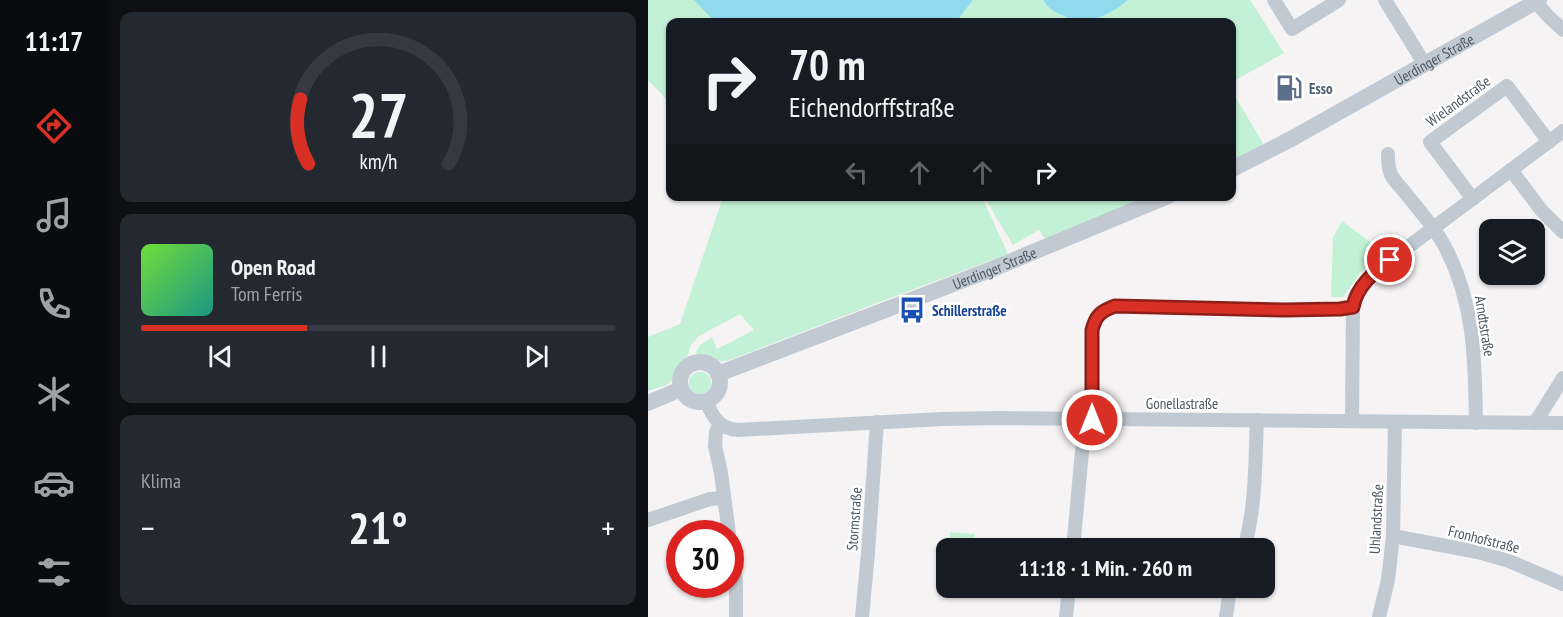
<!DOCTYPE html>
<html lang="de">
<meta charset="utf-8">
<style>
body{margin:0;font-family:"PT Sans Narrow",sans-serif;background:#242831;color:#f1f3f6;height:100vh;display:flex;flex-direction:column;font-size:22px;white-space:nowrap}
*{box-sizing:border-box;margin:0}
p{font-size:20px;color:#9ea1a6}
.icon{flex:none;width:33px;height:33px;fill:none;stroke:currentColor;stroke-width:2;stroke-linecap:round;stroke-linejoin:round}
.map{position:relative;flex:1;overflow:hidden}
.details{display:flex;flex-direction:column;gap:12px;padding:12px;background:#0d0f14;width:540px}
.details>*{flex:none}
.banner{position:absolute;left:18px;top:18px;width:570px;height:183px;border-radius:12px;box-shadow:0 2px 4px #0004;background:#171b24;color:#f1f3f6;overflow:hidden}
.fabs{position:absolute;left:831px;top:219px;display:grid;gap:12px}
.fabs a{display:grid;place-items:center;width:66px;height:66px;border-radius:12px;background:#171b24;box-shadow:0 2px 4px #0004;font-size:30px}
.speed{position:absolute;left:18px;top:520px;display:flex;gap:12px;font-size:30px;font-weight:700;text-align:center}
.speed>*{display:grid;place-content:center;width:78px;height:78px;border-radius:50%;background:#171b24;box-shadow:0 2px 4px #0004;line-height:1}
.speed .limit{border:9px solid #d22;background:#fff;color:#111}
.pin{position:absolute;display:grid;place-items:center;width:51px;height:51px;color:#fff;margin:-26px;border:3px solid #fff;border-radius:50%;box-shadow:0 2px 6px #0007}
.me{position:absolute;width:66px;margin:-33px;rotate:0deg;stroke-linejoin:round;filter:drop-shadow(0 0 4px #0008)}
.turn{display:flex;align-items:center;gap:21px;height:126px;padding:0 24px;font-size:27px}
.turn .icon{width:78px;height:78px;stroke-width:2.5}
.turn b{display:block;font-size:42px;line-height:51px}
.lanes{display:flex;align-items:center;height:57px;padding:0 24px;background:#0003;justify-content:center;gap:30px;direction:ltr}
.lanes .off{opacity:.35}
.big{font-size:45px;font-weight:600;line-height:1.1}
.details .widget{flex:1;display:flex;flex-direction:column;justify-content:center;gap:9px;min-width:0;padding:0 21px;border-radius:12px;background:#242831}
.details .dial{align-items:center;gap:0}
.dial svg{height:156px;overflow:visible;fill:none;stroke:#363941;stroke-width:7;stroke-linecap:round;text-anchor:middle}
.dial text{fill:#f1f3f6;stroke:none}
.song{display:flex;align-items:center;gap:18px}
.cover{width:72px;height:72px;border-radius:9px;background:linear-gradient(135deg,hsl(100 70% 55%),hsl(170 70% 35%))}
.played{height:6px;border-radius:3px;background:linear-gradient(90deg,#d93025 35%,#363941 35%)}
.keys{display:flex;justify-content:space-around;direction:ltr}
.heat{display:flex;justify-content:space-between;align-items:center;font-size:33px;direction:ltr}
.trip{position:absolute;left:288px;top:538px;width:339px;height:60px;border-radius:12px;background:#171b24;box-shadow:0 2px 4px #0004;font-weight:600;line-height:60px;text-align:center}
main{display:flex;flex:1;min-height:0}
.tabs{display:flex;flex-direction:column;width:108px;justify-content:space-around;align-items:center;background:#090b0e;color:#9ea1a6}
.tabs .icon{width:42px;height:42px}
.tabs .on{color:#d93025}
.tabs b{font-size:27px;color:#f1f3f6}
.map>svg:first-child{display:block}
</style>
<main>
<nav class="tabs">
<b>11:17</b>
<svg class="icon on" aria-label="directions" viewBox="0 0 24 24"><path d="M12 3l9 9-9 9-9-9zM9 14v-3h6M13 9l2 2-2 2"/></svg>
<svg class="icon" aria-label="music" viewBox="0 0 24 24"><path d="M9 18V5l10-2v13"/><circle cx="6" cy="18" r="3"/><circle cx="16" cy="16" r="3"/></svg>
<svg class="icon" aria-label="phone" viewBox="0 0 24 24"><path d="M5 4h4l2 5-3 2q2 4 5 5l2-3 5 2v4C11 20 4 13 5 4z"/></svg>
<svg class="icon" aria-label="climate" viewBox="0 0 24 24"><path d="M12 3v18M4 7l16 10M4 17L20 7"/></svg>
<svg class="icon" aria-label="car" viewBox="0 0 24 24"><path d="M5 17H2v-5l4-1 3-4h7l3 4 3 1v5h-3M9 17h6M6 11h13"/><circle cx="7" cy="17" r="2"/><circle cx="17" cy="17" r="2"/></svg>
<svg class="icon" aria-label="filters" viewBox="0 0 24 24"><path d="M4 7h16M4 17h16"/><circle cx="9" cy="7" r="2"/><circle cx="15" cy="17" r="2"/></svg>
</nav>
<section class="details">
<div class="widget dial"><svg viewBox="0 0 100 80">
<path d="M14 69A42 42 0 1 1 86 69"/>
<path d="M14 69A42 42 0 0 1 10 36" stroke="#d93025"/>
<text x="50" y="56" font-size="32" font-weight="700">27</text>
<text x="50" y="72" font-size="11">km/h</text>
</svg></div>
<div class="widget">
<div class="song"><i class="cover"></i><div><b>Open Road</b><p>Tom Ferris</p></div></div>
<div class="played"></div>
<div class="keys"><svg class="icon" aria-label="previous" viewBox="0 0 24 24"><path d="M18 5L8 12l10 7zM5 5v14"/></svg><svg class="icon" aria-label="pause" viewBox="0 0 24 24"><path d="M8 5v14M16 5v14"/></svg><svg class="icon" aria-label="next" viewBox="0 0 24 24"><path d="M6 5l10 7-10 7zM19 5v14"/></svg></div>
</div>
<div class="widget"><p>Klima</p>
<div class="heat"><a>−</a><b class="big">21°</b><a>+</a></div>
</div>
</section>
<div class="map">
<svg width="915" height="617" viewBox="0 0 915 617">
<rect width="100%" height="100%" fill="#f5f3f3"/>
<g fill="#c3f1d5">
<polygon points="0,0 46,0 67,22 22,22 22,103 0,80"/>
<path d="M 325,0 L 395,0 L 396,3 C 403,7 425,21 431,21 C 447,22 470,10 480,0 L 602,0 L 636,53 L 584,82 L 584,22 L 308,22 Z"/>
<polygon points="584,91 616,145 584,161"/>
<polygon points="75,197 334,197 360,254 250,295 79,361 64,362 50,357 48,352 52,345 64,337 69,349 106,330 92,314 51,336 42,346 39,361 25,380 19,385 0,391 0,337 32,324"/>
<polygon points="336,197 499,197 397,239 391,230 365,245"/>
<polygon points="694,221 734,251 713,272 695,297 683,297 685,238"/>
<circle cx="52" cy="383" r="11"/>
<polygon points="302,532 327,534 324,549 301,549"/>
</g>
<g fill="#90daee">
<polygon points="46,0 325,0 308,22 67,22"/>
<path d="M 395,0 L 480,0 C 468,11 449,21 432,21 C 426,21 419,17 414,15 C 406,12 399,7 395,0 Z"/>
</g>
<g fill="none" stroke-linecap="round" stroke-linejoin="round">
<g stroke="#c1cad2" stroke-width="14">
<polyline points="626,0 644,29 691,0"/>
<polyline points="737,0 776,63"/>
<polyline points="886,0 900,16 915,30"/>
<path d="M 740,154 C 740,160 740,166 742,172 C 744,179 751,185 755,190 C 769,208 785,225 796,245 C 827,302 827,361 828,423"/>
<polyline points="863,170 894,211 915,232"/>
<polyline points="825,199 782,142 859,86 901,142"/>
<path d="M 59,402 C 64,417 72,429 90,430 L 294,419 L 350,418 L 915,423"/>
<path d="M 444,420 L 444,330 C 448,315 453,311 467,306 L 637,310 L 692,309 L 705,307"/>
<polyline points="704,421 705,307 707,296 724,274 915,131"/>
<polyline points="887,423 915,378"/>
<polyline points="72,424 68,432 67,446 73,473 81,534"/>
<polyline points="0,520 62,499 76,498"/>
<polyline points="745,536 830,552 861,561 915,584"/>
<polyline points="82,540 88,583 88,617"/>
<polyline points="425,549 437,419"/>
<path d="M 596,549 C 608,507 607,464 609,420"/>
<polyline points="214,617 220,553 229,422"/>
<polyline points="418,617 421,588"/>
<polyline points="578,617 582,588"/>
<polyline points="731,617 740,580 745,536 747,422"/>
</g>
<g stroke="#c1cad2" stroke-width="16">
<path id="s1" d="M 584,169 L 643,139 L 891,0"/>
<circle cx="52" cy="382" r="20"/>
<path id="s2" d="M 70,374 L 347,268 L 520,196"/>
<polyline points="0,403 33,389"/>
</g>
</g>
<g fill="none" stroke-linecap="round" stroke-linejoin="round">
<g stroke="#8d1f18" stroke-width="15">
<path id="route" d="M 444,420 L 444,330 C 448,315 453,311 467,306 L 637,310 L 692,309 L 705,307 C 709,286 726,272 742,260"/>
</g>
<use href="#route" stroke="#d93025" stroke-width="10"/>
</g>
<defs>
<g id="fuel-bare" transform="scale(2.07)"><path d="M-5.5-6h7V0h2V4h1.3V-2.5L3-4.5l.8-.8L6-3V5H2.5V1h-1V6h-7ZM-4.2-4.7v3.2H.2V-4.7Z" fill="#5c6f8a" stroke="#fff" stroke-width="2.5" paint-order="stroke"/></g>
<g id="bus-bare" transform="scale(2.07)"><path d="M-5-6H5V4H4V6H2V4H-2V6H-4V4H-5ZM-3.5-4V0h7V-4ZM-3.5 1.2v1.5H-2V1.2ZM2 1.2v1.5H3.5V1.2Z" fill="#1a4fb4" stroke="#fff" stroke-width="2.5" paint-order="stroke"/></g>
</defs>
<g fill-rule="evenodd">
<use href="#fuel-bare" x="641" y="88"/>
<use href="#bus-bare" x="264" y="310"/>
</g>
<g text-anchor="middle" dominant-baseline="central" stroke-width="5" stroke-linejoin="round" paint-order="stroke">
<g font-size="15" fill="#4a5661" stroke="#fff">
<text stroke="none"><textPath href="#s1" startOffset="230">Uerdinger Straße</textPath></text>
<text transform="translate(810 101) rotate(-36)">Wielandstraße</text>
<text stroke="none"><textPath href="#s2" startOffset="296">Uerdinger Straße</textPath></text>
<text transform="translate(837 326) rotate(81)">Arndtstraße</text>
<text x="534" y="403">Gonellastraße</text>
<text transform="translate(206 519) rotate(-86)">Stormstraße</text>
<text transform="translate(728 519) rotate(-87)">Uhlandstraße</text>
<text transform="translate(836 539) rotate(14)">Fronhofstraße</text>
</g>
<g font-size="15" font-weight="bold" fill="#4e5e75" stroke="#fff" text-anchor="start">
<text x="661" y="88">Esso</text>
</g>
<g font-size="15" font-weight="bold" fill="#164399" stroke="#fff" text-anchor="start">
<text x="284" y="310">Schillerstraße</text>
</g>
</g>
</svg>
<div class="fabs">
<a><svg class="icon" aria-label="layers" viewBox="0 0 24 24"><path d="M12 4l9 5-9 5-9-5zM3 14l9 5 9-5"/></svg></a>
</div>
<div class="speed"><div class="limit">30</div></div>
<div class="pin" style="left:742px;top:260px;background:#d93025"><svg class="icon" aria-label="arrive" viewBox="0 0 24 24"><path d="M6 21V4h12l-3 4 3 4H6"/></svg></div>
<svg class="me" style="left:444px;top:420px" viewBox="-20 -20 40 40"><circle r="17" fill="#d93025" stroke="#fff" stroke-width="3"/><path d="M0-11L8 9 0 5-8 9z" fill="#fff"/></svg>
<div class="trip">11:18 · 1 Min. · 260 m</div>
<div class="banner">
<div class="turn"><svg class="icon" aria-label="right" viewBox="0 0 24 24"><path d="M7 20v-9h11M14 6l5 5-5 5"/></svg><div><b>70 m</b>Eichendorffstraße</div></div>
<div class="lanes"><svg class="icon off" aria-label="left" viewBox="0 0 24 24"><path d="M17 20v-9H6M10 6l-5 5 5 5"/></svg><svg class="icon off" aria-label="ahead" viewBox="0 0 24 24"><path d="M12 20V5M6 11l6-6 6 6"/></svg><svg class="icon off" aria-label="ahead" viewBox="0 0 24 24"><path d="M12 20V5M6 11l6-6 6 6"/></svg><svg class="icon" aria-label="right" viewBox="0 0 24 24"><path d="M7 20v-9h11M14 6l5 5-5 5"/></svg></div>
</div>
</div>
</main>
